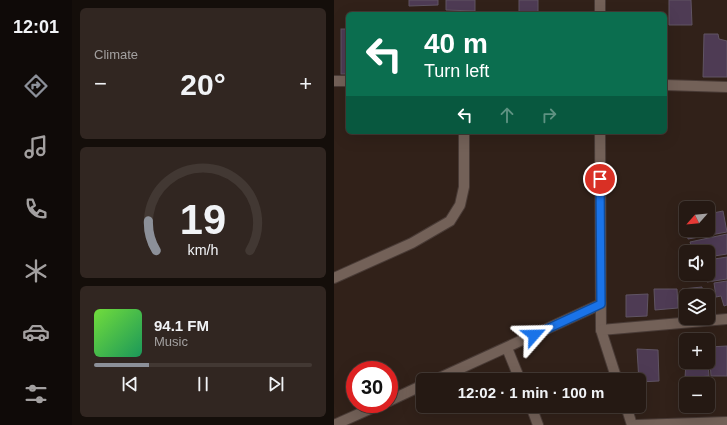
<!DOCTYPE html>
<meta charset="utf-8">
<style>
body{margin:0;font-family:Arial,sans-serif;background:#312621;color:#f1f3f6;height:100vh;display:flex;flex-direction:column;font-size:15px;white-space:nowrap}
*{box-sizing:border-box;margin:0}
p{font-size:13px;color:#a3a0a0}
.icon{flex:none;width:22px;height:22px;fill:none;stroke:currentColor;stroke-width:2;stroke-linecap:round;stroke-linejoin:round}
.map{position:relative;flex:1;overflow:hidden}
.sheet{display:flex;flex-direction:column;gap:8px;padding:8px;background:#140e0a;width:262px}
.sheet>*{flex:none}
.guide{position:absolute;left:12px;top:12px;width:321px;height:122px;border-radius:6px;box-shadow:0 4px 16px #0002,0 0 0 1px #423833;background:#0b6e4f;color:#fff;overflow:hidden}
.needle{width:26px;rotate:243deg}
.fabs{position:absolute;left:345px;top:201px;display:grid;gap:8px}
.fabs a{display:grid;place-items:center;width:36px;height:36px;border-radius:6px;background:#251913;box-shadow:0 4px 16px #0002,0 0 0 1px #423833;font-size:20px}
.speed{position:absolute;left:12px;top:361px;display:flex;gap:8px;font-size:20px;font-weight:700;text-align:center}
.speed>*{display:grid;place-content:center;width:52px;height:52px;border-radius:50%;background:#251913;box-shadow:0 4px 16px #0002,0 0 0 1px #423833;line-height:1}
.speed .limit{border:6px solid #d22;background:#fff;color:#111}
.pin{position:absolute;display:grid;place-items:center;width:34px;height:34px;color:#fff;margin:-17px;border:2px solid #fff;border-radius:50%;box-shadow:0 1px 4px #0007}
.me{position:absolute;width:44px;margin:-22px;rotate:65deg;stroke-linejoin:round;filter:drop-shadow(0 0 3px #0008)}
.turn{display:flex;align-items:center;gap:14px;height:84px;padding:0 12px;font-size:18px}
.turn .icon{width:52px;height:52px;stroke-width:2.5}
.turn b{display:block;font-size:28px;line-height:34px}
.lanes{display:flex;align-items:center;height:38px;padding:0 12px;background:#0003;justify-content:center;gap:20px;direction:ltr}
.lanes .off{opacity:.35}
.big{font-size:30px;font-weight:700;line-height:1.1}
.sheet .card{flex:1;display:flex;flex-direction:column;justify-content:center;gap:6px;min-width:0;padding:0 14px;border-radius:6px;background:#312621}
.sheet .dial{align-items:center;gap:0}
.dial svg{height:104px;overflow:visible;fill:none;stroke:#423833;stroke-width:7;stroke-linecap:round;text-anchor:middle}
.dial text{fill:#f1f3f6;stroke:none}
.song{display:flex;align-items:center;gap:12px}
.cover{width:48px;height:48px;border-radius:6px;background:linear-gradient(135deg,hsl(100 70% 55%),hsl(150 70% 35%))}
.played{height:4px;border-radius:2px;background:linear-gradient(90deg,#8c9099 25%,#423833 25%)}
.keys{display:flex;justify-content:space-around;direction:ltr}
.heat{display:flex;justify-content:space-between;align-items:center;font-size:22px;direction:ltr}
.trip{position:absolute;left:82px;top:373px;width:230px;height:40px;border-radius:6px;background:#251913;box-shadow:0 4px 16px #0002,0 0 0 1px #423833;font-weight:700;line-height:40px;text-align:center}
main{display:flex;flex:1;min-height:0}
.tabs{display:flex;flex-direction:column;width:72px;justify-content:space-around;align-items:center;background:#0f0a08;color:#a3a0a0}
.tabs .icon{width:28px;height:28px}
.tabs .on{color:#8c9099}
.tabs b{font-size:18px;color:#f1f3f6}
.map>svg:first-child{display:block}
</style>
<main>
<nav class="tabs">
<b>12:01</b>
<svg class="icon on" aria-label="directions" viewBox="0 0 24 24"><path d="M12 3l9 9-9 9-9-9zM9 14v-3h6M13 9l2 2-2 2"/></svg>
<svg class="icon" aria-label="music" viewBox="0 0 24 24"><path d="M9 18V5l10-2v13"/><circle cx="6" cy="18" r="3"/><circle cx="16" cy="16" r="3"/></svg>
<svg class="icon" aria-label="phone" viewBox="0 0 24 24"><path d="M5 4h4l2 5-3 2q2 4 5 5l2-3 5 2v4C11 20 4 13 5 4z"/></svg>
<svg class="icon" aria-label="climate" viewBox="0 0 24 24"><path d="M12 3v18M4 7l16 10M4 17L20 7"/></svg>
<svg class="icon" aria-label="car" viewBox="0 0 24 24"><path d="M5 17H2v-5l4-1 3-4h7l3 4 3 1v5h-3M9 17h6M6 11h13"/><circle cx="7" cy="17" r="2"/><circle cx="17" cy="17" r="2"/></svg>
<svg class="icon" aria-label="filters" viewBox="0 0 24 24"><path d="M4 7h16M4 17h16"/><circle cx="9" cy="7" r="2"/><circle cx="15" cy="17" r="2"/></svg>
</nav>
<section class="sheet">
<div class="card"><p>Climate</p>
<div class="heat"><a>−</a><b class="big">20°</b><a>+</a></div>
</div>
<div class="card dial"><svg viewBox="0 0 100 80">
<path d="M14 69A42 42 0 1 1 86 69"/>
<path d="M14 69A42 42 0 0 1 8 46" stroke="#8c9099"/>
<text x="50" y="56" font-size="32" font-weight="700">19</text>
<text x="50" y="72" font-size="11">km/h</text>
</svg></div>
<div class="card">
<div class="song"><i class="cover"></i><div><b>94.1 FM</b><p>Music</p></div></div>
<div class="played"></div>
<div class="keys"><svg class="icon" aria-label="previous" viewBox="0 0 24 24"><path d="M18 5L8 12l10 7zM5 5v14"/></svg><svg class="icon" aria-label="pause" viewBox="0 0 24 24"><path d="M8 5v14M16 5v14"/></svg><svg class="icon" aria-label="next" viewBox="0 0 24 24"><path d="M6 5l10 7-10 7zM19 5v14"/></svg></div>
</div>
</section>
<div class="map">
<svg width="393" height="425" viewBox="0 0 393 425">
<rect width="100%" height="100%" fill="#312119"/>
<g fill="#4e3b54" stroke="#605463">
<polygon points="75,0 104,0 104,5 75,6"/>
<polygon points="112,0 141,0 141,11 112,10"/>
<rect x="185" y="0" width="19" height="13"/>
<polygon points="335,0 357,0 358,25 335,25"/>
<rect x="7" y="29" width="7" height="45"/>
<polygon points="370,34 384,34 385,39 393,41 393,77 369,77"/>
<polygon points="389,211 393,232 354,239 350,219 352,219 352,230 374,230 374,214"/>
<polygon points="393,234 393,254 374,257 374,252 359,252 356,242"/>
<polygon points="393,257 393,279 373,282 371,274 374,274 374,260"/>
<polygon points="393,281 393,305 390,306 387,296 382,297 380,283"/>
<polygon points="368,287 369,296 352,296 352,317 348,317 348,289"/>
<polygon points="320,289 343,289 344,308 321,310"/>
<polygon points="314,294 313,316 292,317 292,295"/>
<polygon points="393,346 393,376 377,376 375,347"/>
<polygon points="303,349 324,350 325,381 305,382"/>
<polygon points="352,362 374,362 375,376 351,378"/>
</g>
<g fill="none" stroke-linecap="round" stroke-linejoin="round">
<g stroke="#493b36" stroke-width="12">
<g id="minor">
<polyline points="266,0 266,14"/>
<polyline points="0,81 14,81"/>
<polyline points="331,85 393,87"/>
<polyline points="266,132 267,330 283,380"/>
<polyline points="0,278 78,243 116,221 126,205 130,187 130,132"/>
<polyline points="267,330 393,319"/>
<polyline points="173,348 186,380"/>
<polyline points="101,380 267,304"/>
<polyline points="55,401 89,385"/>
<polyline points="197,406 204,425"/>
<polyline points="292,406 298,425"/>
<polyline points="0,425 47,404"/>
<polyline points="302,425 393,422"/>
</g>
</g>
<use href="#minor" stroke="#736158" stroke-width="10"/>
</g>
<g fill="none" stroke-linecap="round" stroke-linejoin="round">
<g stroke="#114b97" stroke-width="10">
<polyline id="route" points="200,335 267,304 266,179"/>
</g>
<use href="#route" stroke="#1a73e8" stroke-width="7"/>
</g>
</svg>
<div class="fabs">
<a><svg class="needle" viewBox="-14 -14 28 28"><path d="M0-13l5 13h-10z" fill="#e53935"/><path d="M0 13l5-13h-10z" fill="#a3a0a0"/></svg></a>
<a><svg class="icon" aria-label="sound" viewBox="0 0 24 24"><path d="M4 9h4l5-4v14l-5-4H4zM17 9q2 3 0 6"/></svg></a>
<a><svg class="icon" aria-label="layers" viewBox="0 0 24 24"><path d="M12 4l9 5-9 5-9-5zM3 14l9 5 9-5"/></svg></a>
<a>+</a>
<a>−</a>
</div>
<div class="speed"><div class="limit">30</div></div>
<div class="pin" style="left:266px;top:179px;background:#d93025"><svg class="icon" aria-label="arrive" viewBox="0 0 24 24"><path d="M6 21V4h12l-3 4 3 4H6"/></svg></div>
<svg class="me" style="left:200px;top:335px" viewBox="-20 -20 40 40"><path d="M0-17L14 15 0 8-14 15z" fill="#1a73e8" stroke="#fff" stroke-width="4"/></svg>
<div class="trip">12:02 · 1 min · 100 m</div>
<div class="guide">
<div class="turn"><svg class="icon" aria-label="left" viewBox="0 0 24 24"><path d="M17 20v-9H6M10 6l-5 5 5 5"/></svg><div><b>40 m</b>Turn left</div></div>
<div class="lanes"><svg class="icon" aria-label="left" viewBox="0 0 24 24"><path d="M17 20v-9H6M10 6l-5 5 5 5"/></svg><svg class="icon off" aria-label="ahead" viewBox="0 0 24 24"><path d="M12 20V5M6 11l6-6 6 6"/></svg><svg class="icon off" aria-label="right" viewBox="0 0 24 24"><path d="M7 20v-9h11M14 6l5 5-5 5"/></svg></div>
</div>
</div>
</main>
